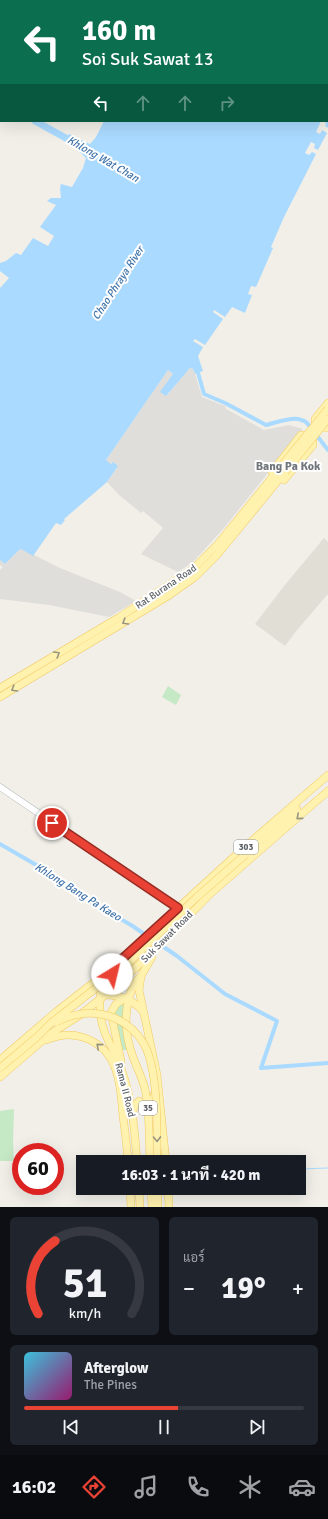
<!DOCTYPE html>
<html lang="th">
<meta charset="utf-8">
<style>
body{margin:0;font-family:Signika,Sarabun,sans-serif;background:#20242c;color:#f1f3f6;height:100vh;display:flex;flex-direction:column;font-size:15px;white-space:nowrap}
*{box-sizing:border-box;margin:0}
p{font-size:13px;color:#9ea1a6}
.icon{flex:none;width:22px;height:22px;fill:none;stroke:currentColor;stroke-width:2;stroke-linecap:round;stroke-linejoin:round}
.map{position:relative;height:1207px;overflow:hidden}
.panel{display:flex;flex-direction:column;gap:10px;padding:10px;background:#0d0f14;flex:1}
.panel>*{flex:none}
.banner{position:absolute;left:0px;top:0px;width:328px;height:122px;box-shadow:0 4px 16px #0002;background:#0b6e4f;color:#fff;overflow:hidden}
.speed{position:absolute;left:12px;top:1143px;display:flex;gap:8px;font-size:20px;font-weight:700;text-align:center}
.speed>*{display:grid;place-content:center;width:52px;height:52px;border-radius:50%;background:#171b24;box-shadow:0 4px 16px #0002;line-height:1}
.speed .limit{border:6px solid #d22;background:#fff;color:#111}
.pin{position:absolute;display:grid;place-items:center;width:34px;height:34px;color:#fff;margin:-17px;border:2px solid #fff;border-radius:50%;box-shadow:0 1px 4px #0007}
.me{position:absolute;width:44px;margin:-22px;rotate:36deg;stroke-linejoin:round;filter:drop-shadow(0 0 3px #0008)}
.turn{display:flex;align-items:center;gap:14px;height:84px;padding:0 16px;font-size:18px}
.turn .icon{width:52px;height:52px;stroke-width:2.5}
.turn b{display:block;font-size:28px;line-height:34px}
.lanes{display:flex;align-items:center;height:38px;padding:0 16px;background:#0003;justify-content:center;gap:20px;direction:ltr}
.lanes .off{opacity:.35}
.big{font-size:30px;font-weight:800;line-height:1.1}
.panel .widget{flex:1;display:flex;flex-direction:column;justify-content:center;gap:6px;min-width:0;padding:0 14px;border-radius:6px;background:#20242c}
.panel .dial{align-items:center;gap:0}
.dial svg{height:104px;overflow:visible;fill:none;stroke:#363941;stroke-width:7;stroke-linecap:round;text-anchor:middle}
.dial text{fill:#f1f3f6;stroke:none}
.song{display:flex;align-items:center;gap:12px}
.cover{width:48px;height:48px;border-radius:6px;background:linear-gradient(135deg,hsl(190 70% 55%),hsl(320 70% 35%))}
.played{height:4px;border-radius:2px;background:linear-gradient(90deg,#ea4335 55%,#363941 55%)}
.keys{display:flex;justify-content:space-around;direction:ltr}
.heat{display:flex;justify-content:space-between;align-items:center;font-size:22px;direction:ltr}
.panel .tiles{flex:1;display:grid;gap:10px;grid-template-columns:1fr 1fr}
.widget:last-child{grid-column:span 2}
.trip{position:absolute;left:76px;top:1155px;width:230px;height:40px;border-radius:0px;background:#171b24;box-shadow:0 4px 16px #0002;font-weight:800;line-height:40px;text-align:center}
.menu{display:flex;height:64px;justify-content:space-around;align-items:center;background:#090b0e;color:#9ea1a6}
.menu .icon{width:28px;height:28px}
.menu .active{color:#ea4335}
.menu b{font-size:18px;color:#f1f3f6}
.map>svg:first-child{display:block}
</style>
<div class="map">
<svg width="328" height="1207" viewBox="0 0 328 1207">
<rect width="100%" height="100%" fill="#f1efe8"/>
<g fill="#e0deda">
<polygon points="190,368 193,369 195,374 202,397 225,406 226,409 264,430 289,425 303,429 224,528 193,562 178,572 141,554 163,528 143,511 141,513 119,495 107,482 118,466 112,462 111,464 106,460 168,370 173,374 166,396"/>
<polygon points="22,549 60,568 120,592 136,601 109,617 49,605 0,599 0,570 3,567 0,565 0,560 5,564 18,551"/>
</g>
<polygon fill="#e1ded6" points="324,538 328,542 328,594 297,630 285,646 255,624 284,586"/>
<g fill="#c5e8c5">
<polygon points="168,686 181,695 176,705 162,697"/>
<polygon points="124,1004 125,1005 128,1050 122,1050 113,1015 119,1005"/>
<polygon points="14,1109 13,1142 14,1161 0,1161 0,1111"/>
</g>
<g fill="#aadaff">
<polygon points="142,0 328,0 328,128 325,126 326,123 322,121 327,121 327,1 142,1"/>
<polygon points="104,121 321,121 316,132 320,134 322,130 327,133 318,150 314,148 315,144 311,142 305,153 309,155 312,152 316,154 284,217 271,247 273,248 256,287 251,286 248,294 252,295 245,313 232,307 225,317 214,310 213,312 223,319 205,345 195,339 193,341 203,347 198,356 203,371 195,374 193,369 190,368 166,396 160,392 173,374 168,370 106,460 111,464 113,462 118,466 107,482 64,519 65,520 61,525 56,523 33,556 21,549 18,551 5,564 0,560 0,288 9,278 0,271 0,263 6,261 16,253 21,255 33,238 48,246 54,236 40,227 56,205 47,201 51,198 61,198 60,188 61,184 72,187 83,168 86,158 66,139 69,134 90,144 96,137"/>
</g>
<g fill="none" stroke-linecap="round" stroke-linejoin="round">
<polyline stroke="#aadaff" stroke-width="1" points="299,1169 328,1168"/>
<g stroke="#aadaff" stroke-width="4">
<polyline points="137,0 138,1"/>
<path d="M 197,369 L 204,394 L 225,403 L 266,425 C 279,422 296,414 307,423 L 328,450"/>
<polyline points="0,844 38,866 72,891 131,925 177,956 225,994 277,1021 261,1068 328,1063"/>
</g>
<g stroke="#aadaff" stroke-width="7">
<polyline points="0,99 1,100"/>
<polyline points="35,121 73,142"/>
</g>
<g stroke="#b5b8bc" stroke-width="7">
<polyline id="minor" points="0,787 178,908"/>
</g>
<g stroke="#f2c960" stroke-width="8">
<g id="major">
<polyline points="328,403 315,419 315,421 326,428 328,427"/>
<polyline points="272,472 301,435 303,435 313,441 313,445 284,480"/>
<polyline points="0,688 118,618 193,569 218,544 279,469"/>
<polyline points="0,697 168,596 195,577 217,555 285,472"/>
<polyline points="246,854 297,809"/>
<polyline points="152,957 141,976 139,990 157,1075 166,1162"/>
<path d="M 141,976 C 134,982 132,989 129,997 C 124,1017 126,1038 133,1057 C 137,1068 142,1077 145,1089 C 150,1113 149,1138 150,1162"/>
<path d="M 102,980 C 99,1001 98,1020 108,1040 C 113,1050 119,1060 122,1071 C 132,1100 135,1132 137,1162"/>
<path d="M 104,994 C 122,997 129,997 143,1011"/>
<path d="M 46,1040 C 58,1035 70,1033 82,1037 C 119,1048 120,1083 123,1116 C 125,1131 127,1147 128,1162"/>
<polyline points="0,1060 56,1012 111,969 246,846 328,775"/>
<polyline points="121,1061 111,1013 116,1004 125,998"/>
<polyline points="0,1077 50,1034 80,1015 114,988 159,946 211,893 328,791"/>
<polyline points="132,1113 135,1105 139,1101 148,1108 153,1099 155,1092"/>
<polyline points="130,1188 131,1207"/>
<polyline points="139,1188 140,1207"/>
<polyline points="151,1188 152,1207"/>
<polyline points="158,1188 158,1207"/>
<polyline points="168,1188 169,1207"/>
</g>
</g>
<use href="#minor" stroke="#fff" stroke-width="6"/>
<use href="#major" stroke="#fff2af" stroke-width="7"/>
<g stroke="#f2c960" stroke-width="8" stroke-linecap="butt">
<g id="major-bridge">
<polyline points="279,469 328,409"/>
<polyline points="285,472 328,419"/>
<path d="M 56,1022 C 74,1013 92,1010 112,1017 C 125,1022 137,1032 144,1044 C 159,1072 157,1130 157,1162"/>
<polyline points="0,1068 37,1037 51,1023 127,964 197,897 246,854"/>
</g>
</g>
<use href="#major-bridge" stroke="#fff2af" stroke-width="7"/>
</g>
<defs><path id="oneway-chevron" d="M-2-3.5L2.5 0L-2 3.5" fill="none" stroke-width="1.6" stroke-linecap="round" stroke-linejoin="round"/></defs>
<g stroke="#979581">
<use href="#oneway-chevron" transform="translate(125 622) rotate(149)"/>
<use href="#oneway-chevron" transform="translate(57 654) rotate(-31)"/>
<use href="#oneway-chevron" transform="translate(14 689) rotate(149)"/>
<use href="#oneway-chevron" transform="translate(299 817) rotate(139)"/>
<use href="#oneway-chevron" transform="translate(99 1046) rotate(-140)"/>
<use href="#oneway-chevron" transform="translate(157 1139) rotate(89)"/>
</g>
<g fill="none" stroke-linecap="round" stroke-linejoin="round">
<g stroke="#982c22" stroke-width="10">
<polyline id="route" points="52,823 178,908 111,969 112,974"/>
</g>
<use href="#route" stroke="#ea4335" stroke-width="7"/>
</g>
<g text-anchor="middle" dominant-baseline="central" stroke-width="4" stroke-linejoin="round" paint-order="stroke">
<g fill="#fff" stroke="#8f9295" stroke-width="1">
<rect x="234" y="840" width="24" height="14" rx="3"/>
<rect x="139" y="1101" width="18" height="14" rx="3"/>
</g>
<g font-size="9" font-weight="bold" fill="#5f6368">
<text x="246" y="847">303</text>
<text x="148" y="1108">35</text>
</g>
<g font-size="10" fill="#5f6368" stroke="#fff">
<text transform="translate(166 587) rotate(-34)">Rat Burana Road</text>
<text transform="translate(167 937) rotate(-45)">Suk Sawat Road</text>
<text transform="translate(125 1090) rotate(76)">Rama II Road</text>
</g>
<g font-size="11" font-style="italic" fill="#4174aa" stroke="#fff">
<text transform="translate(103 159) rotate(30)">Khlong Wat Chan</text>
<text transform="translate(118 283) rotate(-57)">Chao Phraya River</text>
<text transform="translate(78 892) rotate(32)">Khlong Bang Pa Kaeo</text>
</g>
<g font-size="12" font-weight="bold" fill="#70757a" stroke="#fff">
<text x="288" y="466">Bang Pa Kok</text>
</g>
</g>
</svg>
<div class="speed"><div class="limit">60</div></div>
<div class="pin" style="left:52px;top:823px;background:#d93025"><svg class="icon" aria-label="arrive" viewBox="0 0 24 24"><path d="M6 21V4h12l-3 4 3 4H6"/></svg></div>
<svg class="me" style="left:112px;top:974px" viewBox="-20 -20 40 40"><circle r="19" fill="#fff"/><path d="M0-13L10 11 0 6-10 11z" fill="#ea4335"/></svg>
<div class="trip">16:03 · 1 นาที · 420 m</div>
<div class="banner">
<div class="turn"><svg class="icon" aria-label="left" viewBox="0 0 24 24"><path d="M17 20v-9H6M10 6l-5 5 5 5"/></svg><div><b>160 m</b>Soi Suk Sawat 13</div></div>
<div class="lanes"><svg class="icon" aria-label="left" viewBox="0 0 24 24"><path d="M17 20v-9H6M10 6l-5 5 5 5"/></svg><svg class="icon off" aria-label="ahead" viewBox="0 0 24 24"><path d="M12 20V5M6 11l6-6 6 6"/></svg><svg class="icon off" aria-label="ahead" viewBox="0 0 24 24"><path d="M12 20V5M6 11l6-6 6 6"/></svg><svg class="icon off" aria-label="right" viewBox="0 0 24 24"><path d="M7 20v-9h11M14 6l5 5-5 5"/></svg></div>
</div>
</div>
<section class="panel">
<div class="tiles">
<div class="widget dial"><svg viewBox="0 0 100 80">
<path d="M14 69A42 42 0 1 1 86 69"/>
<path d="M14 69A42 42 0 0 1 27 13" stroke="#ea4335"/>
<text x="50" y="56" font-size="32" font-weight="700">51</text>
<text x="50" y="72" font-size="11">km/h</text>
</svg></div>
<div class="widget"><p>แอร์</p>
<div class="heat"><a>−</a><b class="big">19°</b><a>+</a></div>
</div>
<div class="widget">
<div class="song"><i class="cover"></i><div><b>Afterglow</b><p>The Pines</p></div></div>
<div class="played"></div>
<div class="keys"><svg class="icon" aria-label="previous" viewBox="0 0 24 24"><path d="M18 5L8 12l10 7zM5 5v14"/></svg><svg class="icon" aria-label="pause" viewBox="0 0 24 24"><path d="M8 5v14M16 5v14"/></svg><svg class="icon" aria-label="next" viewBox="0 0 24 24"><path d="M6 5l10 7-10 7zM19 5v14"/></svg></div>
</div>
</div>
</section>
<nav class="menu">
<b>16:02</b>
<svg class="icon active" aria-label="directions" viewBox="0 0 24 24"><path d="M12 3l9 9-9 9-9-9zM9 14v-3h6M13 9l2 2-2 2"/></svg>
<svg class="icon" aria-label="music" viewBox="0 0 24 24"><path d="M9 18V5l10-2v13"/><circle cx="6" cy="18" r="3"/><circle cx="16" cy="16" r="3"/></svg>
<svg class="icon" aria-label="phone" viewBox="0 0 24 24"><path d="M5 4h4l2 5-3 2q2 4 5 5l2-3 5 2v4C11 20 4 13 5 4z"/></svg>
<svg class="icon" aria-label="climate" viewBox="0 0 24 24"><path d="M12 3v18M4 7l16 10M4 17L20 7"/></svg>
<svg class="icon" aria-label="car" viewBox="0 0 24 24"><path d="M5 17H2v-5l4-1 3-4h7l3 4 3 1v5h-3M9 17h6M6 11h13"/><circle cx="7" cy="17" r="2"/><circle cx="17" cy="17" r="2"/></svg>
</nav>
